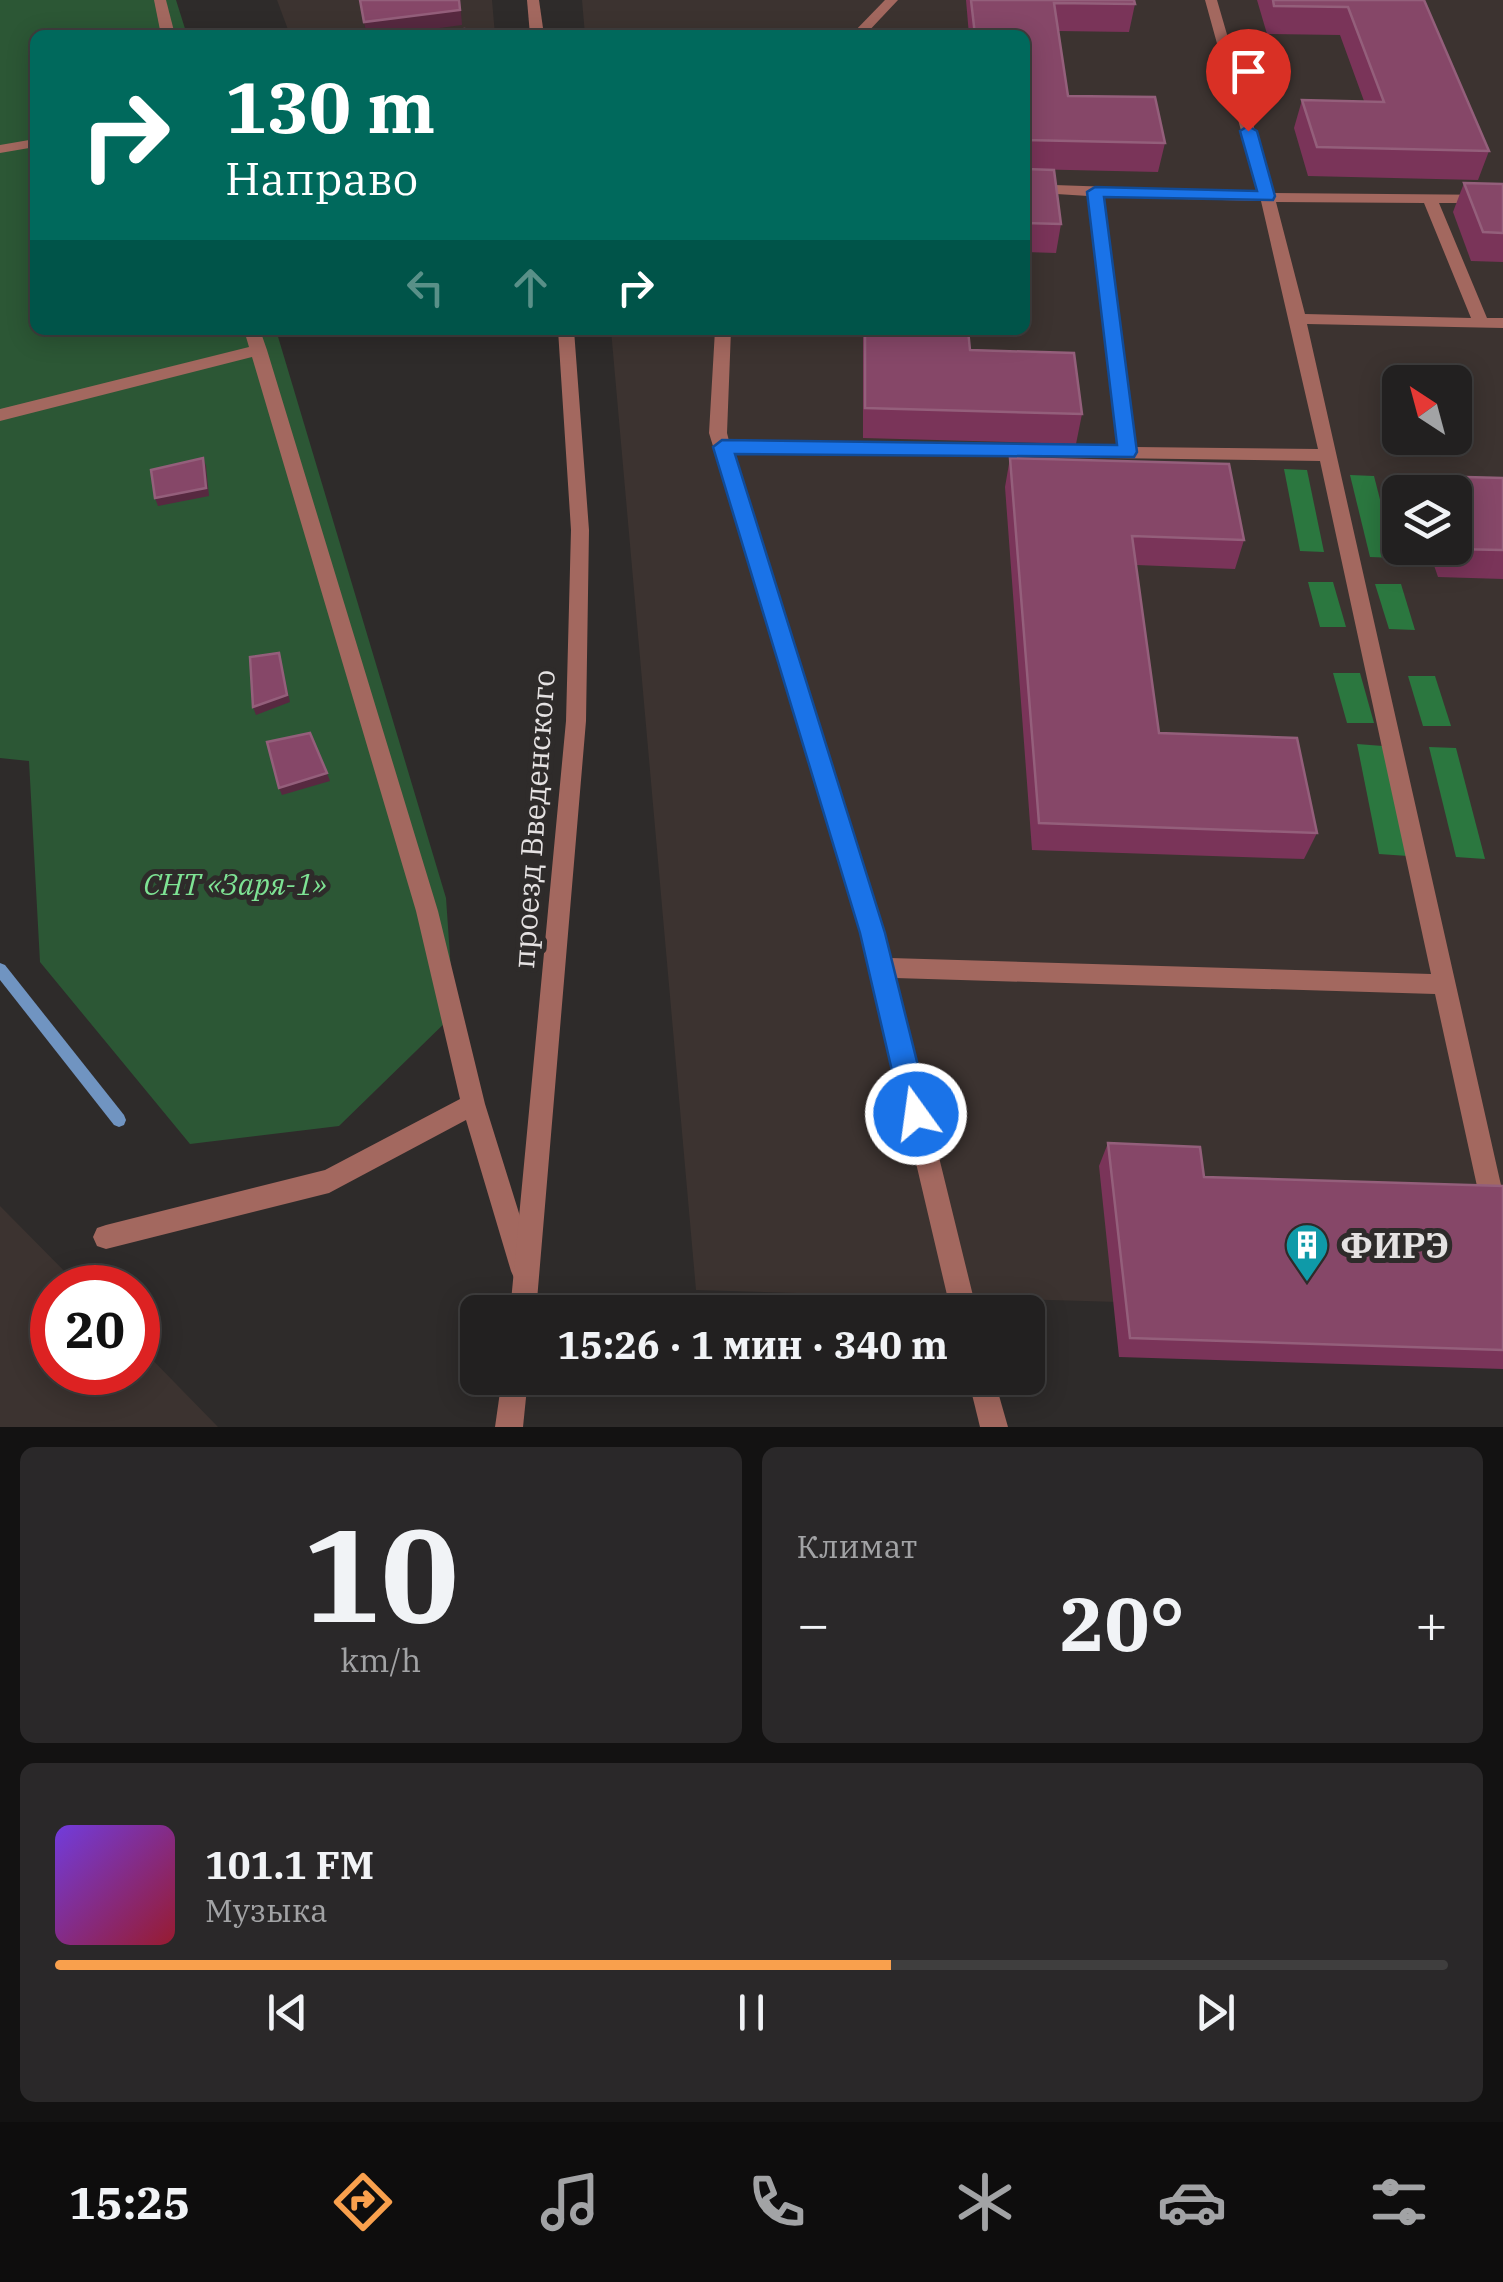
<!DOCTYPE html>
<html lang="ru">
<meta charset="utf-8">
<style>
body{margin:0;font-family:"IBM Plex Serif",serif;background:#2a2829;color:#f1f3f6;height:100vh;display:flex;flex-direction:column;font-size:38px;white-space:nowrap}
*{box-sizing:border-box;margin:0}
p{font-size:32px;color:#a2a3a5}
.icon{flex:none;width:55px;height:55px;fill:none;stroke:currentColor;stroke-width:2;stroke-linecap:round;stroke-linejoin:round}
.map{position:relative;height:1427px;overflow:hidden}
.sheet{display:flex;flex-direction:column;gap:20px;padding:20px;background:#131212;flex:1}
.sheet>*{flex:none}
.banner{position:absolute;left:30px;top:30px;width:1000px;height:305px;border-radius:15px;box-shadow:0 5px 25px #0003,0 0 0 2px #3f3e3e;background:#00695c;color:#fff;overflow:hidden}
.needle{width:65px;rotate:324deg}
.fabs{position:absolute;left:1382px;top:365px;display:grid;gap:20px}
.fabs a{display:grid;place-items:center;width:90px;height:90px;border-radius:15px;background:#222020;box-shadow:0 5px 25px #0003,0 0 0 2px #3f3e3e;font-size:50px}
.speed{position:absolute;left:30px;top:1265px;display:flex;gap:20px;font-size:50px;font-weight:700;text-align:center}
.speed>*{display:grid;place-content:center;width:130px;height:130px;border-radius:50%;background:#222020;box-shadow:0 5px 25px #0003,0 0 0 2px #3f3e3e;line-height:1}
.speed .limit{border:15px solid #d22;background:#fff;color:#111}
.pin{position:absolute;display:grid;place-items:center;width:85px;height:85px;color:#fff;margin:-102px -42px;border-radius:50% 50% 50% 0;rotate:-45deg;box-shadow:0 0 10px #0007}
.pin .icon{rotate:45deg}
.me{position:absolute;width:110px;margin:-55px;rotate:346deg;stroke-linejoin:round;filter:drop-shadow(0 0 8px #0008)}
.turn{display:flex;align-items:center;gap:35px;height:210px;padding:0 30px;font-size:45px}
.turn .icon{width:130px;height:130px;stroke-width:2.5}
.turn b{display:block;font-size:70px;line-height:85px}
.lanes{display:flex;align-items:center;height:95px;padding:0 30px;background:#0003;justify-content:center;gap:50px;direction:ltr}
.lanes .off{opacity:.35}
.big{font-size:75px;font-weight:700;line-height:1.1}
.sheet .widget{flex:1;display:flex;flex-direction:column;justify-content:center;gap:15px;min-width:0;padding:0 35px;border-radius:15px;background:#2a2829}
.sheet .dial{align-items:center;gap:0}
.dial b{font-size:130px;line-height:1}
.song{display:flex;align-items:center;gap:30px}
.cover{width:120px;height:120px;border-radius:15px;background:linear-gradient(135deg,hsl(260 70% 55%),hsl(350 70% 35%))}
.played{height:10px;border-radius:5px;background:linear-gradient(90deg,#f9a04d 60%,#3f3e3e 60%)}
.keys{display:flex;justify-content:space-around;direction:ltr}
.heat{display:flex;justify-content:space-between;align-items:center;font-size:55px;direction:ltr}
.sheet .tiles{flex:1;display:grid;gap:20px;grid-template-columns:1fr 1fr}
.widget:last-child{grid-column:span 2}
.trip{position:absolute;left:460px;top:1295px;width:585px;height:100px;border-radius:15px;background:#222020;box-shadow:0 5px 25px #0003,0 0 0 2px #3f3e3e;font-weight:700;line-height:100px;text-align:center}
.dock{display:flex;height:160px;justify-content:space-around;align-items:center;background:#0e0d0d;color:#a2a3a5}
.dock .icon{width:70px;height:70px}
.dock .current{color:#f9a04d}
.dock b{font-size:45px;color:#f1f3f6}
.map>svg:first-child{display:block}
</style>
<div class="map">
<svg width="1503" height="1427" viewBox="0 0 1503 1427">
<rect width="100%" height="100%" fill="#2e2b2a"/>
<g fill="#3c3330" fill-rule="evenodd">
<polygon points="277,0 492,0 495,35 290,35"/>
<path d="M 582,0 L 1503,0 L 1503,1313 L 696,1290 L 611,330 L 1025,330 L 1025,35 L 585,35 ZM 1400,382 L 1455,382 L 1455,438 L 1400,438 ZM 1400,492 L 1455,492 L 1455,548 L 1400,548 Z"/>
<polygon points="0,1206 80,1287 52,1288 52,1372 138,1372 138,1345 218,1427 0,1427"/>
</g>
<polygon fill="#2c5735" points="0,0 176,0 187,35 35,35 35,330 276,330 446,898 454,1014 339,1126 190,1144 40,962 29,761 0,758"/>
<g fill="#2b773f">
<polygon points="1284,469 1307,470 1324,552 1300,551"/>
<polygon points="1350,475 1374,476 1395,558 1370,557"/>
<polygon points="1308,582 1333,582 1346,627 1320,627"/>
<polygon points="1375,584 1401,584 1415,630 1389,629"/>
<polygon points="1333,673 1360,673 1374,723 1347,723"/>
<polygon points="1408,676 1435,676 1451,726 1423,726"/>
<polygon points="1357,744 1383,746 1408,856 1379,854"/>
<polygon points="1429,747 1456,748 1485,859 1456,857"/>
</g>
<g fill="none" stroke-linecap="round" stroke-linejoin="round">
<polygon fill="#7094c1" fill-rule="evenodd" points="0,963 5,965 124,1115 126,1120 124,1125 119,1127 114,1125 0,980"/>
<g fill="#a3685f" fill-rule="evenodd">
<polygon points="154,0 166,0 175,35 161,35"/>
<polygon points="885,0 898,0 865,35 851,35"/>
<path d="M 1205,0 L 1217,0 L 1273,193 L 1503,195 L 1503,203 L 1439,203 L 1487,318 L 1503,318 L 1503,328 L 1307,324 L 1503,1194 L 1503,1217 L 1494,1221 L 1485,1217 L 1482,1209 L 1435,994 L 895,978 L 977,1312 L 951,1312 L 862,933 L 709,433 L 715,330 L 731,330 L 727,433 L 729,441 L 1118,446 L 1088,196 L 1025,192 L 1025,184 L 1258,192 ZM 1103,197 L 1261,201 L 1318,449 L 1135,447 ZM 1276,202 L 1424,203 L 1471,318 L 1305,314 ZM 733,453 L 1320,461 L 1431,974 L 890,958 Z"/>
<polygon points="35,139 35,147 0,153 0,145"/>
<polygon points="244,330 260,330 267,350 438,911 485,1104 537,1271 533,1280 524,1284 515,1280 511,1271 466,1120 329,1193 106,1249 97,1246 93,1237 97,1228 106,1225 325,1170 460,1099 416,911 252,357 0,421 0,409 249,347"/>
<polygon points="968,1378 994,1378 1008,1427 980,1427"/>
</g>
<g fill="#a3685f" fill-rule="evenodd">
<polygon points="527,0 539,0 544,35 530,35"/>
<polygon points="558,330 574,330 589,530 586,721 536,1312 510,1312 566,721 571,530"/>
<polygon points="502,1378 528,1378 523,1427 495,1427"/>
</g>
</g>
<g fill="#7a3459">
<polygon points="966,0 1134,0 1135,4 1129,32 1058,31 1068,96 1165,143 1158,172 1025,169 1025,35 969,35"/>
<polygon points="1257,0 1424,0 1489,151 1478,180 1308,176 1294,128 1302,100 1364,101 1340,35 1267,34"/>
<polygon points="1025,169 1061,224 1056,253 1025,252"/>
<polygon points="1464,183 1503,184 1503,262 1471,261 1453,212"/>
<polygon points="863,330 968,330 970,350 1082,414 1076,444 863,438"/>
<polygon points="1010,458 1244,540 1235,569 1136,565 1159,733 1317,833 1304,859 1032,850 1005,487"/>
<polygon points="1428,476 1503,478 1503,579 1438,577 1428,548 1455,548 1455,492 1420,492"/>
<polygon points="1108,1143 1204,1177 1503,1186 1503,1369 1119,1357 1099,1166"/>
</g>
<g fill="#572940">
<polygon points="460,0 462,25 386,35 367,35 364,22"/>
<polygon points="203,458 206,466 209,496 158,506 155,498"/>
<polygon points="279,653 290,702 256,715 253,707"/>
<polygon points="327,773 330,781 282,795 279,788"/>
</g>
<g fill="#864768" stroke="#945f7b" stroke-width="2.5">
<polygon points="360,0 459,0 460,10 364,22"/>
<polygon points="971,0 1134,0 1135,4 1054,3 1068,96 1155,97 1165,143 1025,140 1025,35 975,35"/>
<polygon points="1273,0 1424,0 1489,151 1317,147 1302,100 1384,102 1348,7 1274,6"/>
<polygon points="464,29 464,35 401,35"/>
<polygon points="1025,169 1054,170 1061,224 1025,223"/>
<polygon points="1464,183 1503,184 1503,233 1483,232"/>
<polygon points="865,330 968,330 970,350 1074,353 1082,414 865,408"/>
<polygon points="203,458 206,488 155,498 151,470"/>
<polygon points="1010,458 1229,464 1244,540 1132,536 1159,733 1297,738 1317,833 1039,823"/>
<polygon points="1428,476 1503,478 1503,550 1452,549 1455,548 1455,492 1433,492"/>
<polygon points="279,653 287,695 253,707 250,657"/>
<polygon points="310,733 327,773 279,788 267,742"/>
<polygon points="1108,1143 1200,1147 1204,1177 1503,1186 1503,1350 1130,1338"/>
</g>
<polygon fill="#1a73e8" stroke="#114b97" stroke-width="2.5" points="1248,126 1257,131 1275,196 1273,200 1104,197 1137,452 1134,457 735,454 885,933 930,1114 926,1123 916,1127 906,1123 902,1114 860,933 713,447 722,440 1117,445 1087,192 1095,187 1257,191 1240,131"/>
<defs>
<g id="building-pin" transform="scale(2.25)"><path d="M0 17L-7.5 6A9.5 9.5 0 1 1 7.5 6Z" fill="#0f9aa8" stroke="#2e2b2a"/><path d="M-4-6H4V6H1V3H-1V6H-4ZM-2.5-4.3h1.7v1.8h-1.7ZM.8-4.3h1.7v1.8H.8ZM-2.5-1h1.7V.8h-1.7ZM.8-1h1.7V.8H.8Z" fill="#fff"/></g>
</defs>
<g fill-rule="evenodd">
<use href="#building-pin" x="1307" y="1245"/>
</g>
<g text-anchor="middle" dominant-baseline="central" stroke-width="10" stroke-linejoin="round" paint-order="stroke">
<g font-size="30" fill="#e5e2e2" stroke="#2e2b2a">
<text transform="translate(533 819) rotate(-86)">проезд Введенского</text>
</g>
<g font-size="30" font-style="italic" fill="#7ee394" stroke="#2e2b2a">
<text x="235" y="883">СНТ «Заря-1»</text>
</g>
<g font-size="35" font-weight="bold" fill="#e5e2e2" stroke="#2e2b2a" text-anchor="start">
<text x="1340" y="1245">ФИРЭ</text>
</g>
</g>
</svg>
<div class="fabs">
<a><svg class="needle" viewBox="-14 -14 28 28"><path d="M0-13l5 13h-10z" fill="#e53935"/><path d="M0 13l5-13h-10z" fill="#a2a3a5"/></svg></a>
<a><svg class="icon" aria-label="layers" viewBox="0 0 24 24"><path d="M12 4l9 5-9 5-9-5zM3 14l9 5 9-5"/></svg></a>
</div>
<div class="speed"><div class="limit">20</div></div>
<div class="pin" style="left:1248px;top:131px;background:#d93025"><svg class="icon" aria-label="arrive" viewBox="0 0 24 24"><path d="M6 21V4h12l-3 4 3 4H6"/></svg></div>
<svg class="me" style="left:916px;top:1114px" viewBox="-20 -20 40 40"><circle r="17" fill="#1a73e8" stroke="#fff" stroke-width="3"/><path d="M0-11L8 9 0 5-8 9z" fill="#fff"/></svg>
<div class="trip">15:26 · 1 мин · 340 m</div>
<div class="banner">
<div class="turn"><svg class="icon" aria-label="right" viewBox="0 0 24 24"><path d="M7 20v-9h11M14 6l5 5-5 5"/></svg><div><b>130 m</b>Направо</div></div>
<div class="lanes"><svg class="icon off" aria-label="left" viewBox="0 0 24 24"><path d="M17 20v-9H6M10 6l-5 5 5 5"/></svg><svg class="icon off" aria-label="ahead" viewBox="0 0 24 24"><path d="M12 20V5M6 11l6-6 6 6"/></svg><svg class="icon" aria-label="right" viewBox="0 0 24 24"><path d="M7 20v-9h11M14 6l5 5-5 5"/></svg></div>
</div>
</div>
<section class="sheet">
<div class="tiles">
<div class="widget dial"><b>10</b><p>km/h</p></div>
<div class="widget"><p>Климат</p>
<div class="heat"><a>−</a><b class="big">20°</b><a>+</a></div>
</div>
<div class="widget">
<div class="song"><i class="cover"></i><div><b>101.1 FM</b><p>Музыка</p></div></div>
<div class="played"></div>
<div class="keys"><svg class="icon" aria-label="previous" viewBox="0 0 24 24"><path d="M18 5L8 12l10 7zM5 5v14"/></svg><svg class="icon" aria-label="pause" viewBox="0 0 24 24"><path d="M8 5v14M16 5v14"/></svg><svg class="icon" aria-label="next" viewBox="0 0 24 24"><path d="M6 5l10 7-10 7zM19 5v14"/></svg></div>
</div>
</div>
</section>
<nav class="dock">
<b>15:25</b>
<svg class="icon current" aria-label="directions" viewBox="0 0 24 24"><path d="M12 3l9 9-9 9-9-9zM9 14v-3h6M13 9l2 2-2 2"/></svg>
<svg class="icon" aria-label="music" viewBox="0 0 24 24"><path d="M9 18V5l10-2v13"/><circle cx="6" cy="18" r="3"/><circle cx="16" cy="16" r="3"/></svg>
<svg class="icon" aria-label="phone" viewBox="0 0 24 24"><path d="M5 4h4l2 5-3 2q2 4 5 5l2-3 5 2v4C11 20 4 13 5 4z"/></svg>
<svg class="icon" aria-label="climate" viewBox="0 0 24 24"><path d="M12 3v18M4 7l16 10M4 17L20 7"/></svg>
<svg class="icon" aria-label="car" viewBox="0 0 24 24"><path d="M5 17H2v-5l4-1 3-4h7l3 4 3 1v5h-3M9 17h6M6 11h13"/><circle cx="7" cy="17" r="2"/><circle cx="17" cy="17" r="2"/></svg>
<svg class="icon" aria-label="filters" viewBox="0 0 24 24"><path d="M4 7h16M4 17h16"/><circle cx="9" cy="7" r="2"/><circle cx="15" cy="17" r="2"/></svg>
</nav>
